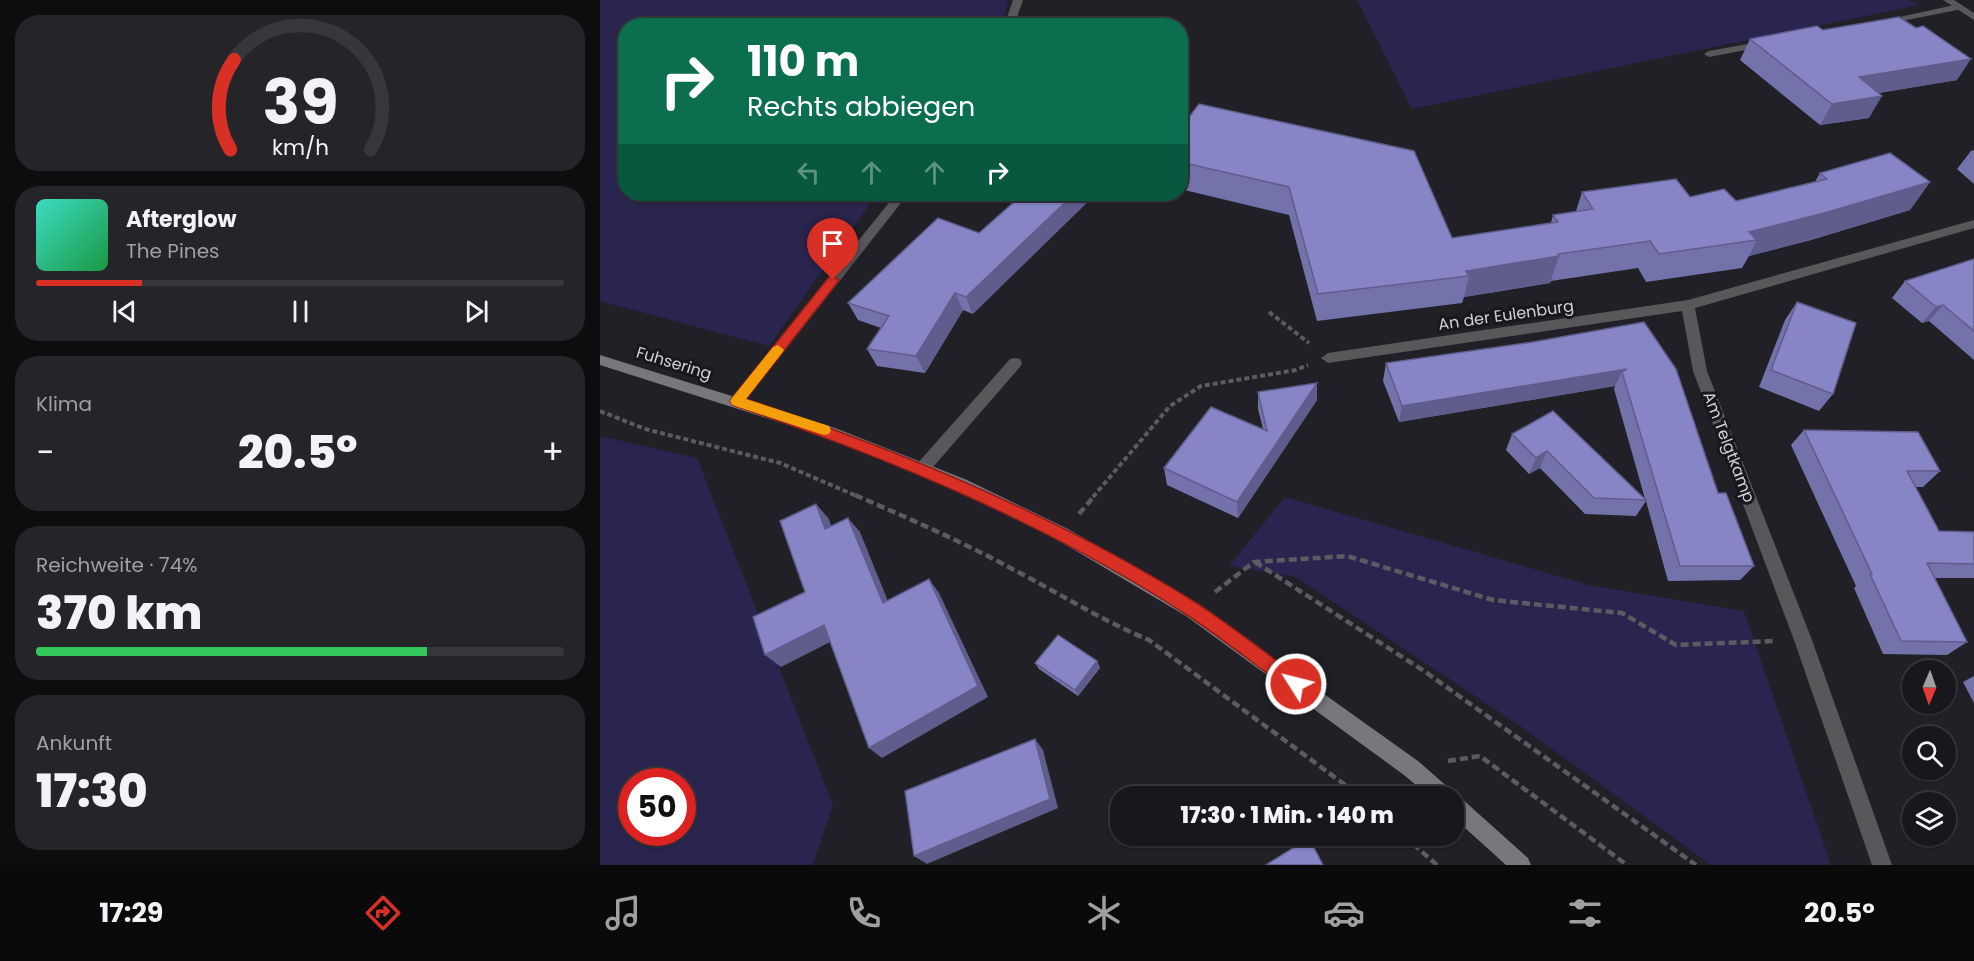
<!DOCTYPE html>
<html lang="de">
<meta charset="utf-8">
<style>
body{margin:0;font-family:Poppins,sans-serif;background:#252529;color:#f1f3f6;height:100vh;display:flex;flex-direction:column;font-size:22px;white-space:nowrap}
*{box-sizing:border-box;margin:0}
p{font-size:20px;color:#9fa0a3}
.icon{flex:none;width:33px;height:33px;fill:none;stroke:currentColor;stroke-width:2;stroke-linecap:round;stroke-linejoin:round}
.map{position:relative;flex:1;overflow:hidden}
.panel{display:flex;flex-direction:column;gap:15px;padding:15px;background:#0d0d0f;width:600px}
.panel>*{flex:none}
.guide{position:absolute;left:18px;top:18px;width:570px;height:183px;border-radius:24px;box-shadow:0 2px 4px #0004,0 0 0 2px #36373b;background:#0b6e4f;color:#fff;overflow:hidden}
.needle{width:39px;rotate:182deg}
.controls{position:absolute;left:1302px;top:660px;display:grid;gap:12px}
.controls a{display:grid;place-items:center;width:54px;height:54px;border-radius:50%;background:#18181c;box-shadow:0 2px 4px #0004,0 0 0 2px #36373b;font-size:30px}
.speed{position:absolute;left:18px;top:768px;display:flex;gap:12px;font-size:30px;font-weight:700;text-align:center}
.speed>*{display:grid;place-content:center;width:78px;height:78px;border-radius:50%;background:#18181c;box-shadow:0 2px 4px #0004,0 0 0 2px #36373b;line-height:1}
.speed .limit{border:9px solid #d22;background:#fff;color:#111}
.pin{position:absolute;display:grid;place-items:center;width:51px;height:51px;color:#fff;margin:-62px -26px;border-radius:50% 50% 50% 0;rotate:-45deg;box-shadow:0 0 6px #0007}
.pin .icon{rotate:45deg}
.me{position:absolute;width:66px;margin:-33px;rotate:306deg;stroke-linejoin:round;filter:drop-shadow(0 0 4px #0008)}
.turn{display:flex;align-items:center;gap:21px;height:126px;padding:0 30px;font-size:27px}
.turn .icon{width:78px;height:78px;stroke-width:2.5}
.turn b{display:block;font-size:42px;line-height:51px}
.lanes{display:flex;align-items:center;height:57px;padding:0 30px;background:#0003;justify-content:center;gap:30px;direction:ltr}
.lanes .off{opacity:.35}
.big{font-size:45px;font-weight:800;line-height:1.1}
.panel .tile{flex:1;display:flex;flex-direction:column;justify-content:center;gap:9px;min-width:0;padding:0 21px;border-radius:24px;background:#252529}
.panel .dial{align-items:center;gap:0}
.dial svg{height:156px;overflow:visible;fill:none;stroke:#36373b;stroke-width:7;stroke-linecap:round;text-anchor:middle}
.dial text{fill:#f1f3f6;stroke:none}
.song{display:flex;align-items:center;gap:18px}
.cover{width:72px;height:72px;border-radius:9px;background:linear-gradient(135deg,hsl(170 70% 55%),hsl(140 70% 35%))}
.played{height:6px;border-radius:3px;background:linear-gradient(90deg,#d93025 20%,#36373b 20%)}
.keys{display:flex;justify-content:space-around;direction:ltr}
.heat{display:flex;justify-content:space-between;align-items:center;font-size:33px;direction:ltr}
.charge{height:9px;border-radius:4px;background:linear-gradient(90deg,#34c759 74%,#36373b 0)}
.trip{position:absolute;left:510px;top:786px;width:354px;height:60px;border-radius:24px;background:#18181c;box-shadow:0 2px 4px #0004,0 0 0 2px #36373b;font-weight:800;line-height:60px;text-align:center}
.menu{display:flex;height:96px;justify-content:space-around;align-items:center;background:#0a0a0b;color:#9fa0a3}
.menu .icon{width:42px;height:42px}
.menu .active{color:#d93025}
.menu b{font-size:27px;color:#f1f3f6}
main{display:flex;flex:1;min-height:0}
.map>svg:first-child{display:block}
</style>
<main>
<section class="panel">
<div class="tile dial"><svg viewBox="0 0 100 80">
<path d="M14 69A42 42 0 1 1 86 69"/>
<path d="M14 69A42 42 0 0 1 16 23" stroke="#d93025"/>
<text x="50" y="56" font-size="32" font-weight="700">39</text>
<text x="50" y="72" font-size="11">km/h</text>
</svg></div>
<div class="tile">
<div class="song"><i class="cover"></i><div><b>Afterglow</b><p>The Pines</p></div></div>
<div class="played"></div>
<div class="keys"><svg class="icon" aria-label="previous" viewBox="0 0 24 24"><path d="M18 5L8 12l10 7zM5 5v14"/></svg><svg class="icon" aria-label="pause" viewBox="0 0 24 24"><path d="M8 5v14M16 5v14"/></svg><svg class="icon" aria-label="next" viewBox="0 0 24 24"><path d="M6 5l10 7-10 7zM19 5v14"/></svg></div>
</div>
<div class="tile"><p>Klima</p>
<div class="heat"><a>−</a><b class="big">20.5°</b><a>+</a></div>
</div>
<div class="tile"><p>Reichweite · 74%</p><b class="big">370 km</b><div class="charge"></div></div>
<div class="tile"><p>Ankunft</p><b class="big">17:30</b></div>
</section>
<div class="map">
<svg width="1374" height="865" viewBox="0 0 1374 865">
<rect width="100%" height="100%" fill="#202026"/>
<g fill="#29254e" fill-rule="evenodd">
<polygon points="0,0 408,0 405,14 397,25 26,26 26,194 277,194 169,346 0,301"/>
<polygon points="757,0 1310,0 1319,5 812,109"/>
<path d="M 0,436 L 97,458 L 233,805 L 213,865 L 0,865 ZM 32,782 L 82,782 L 82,832 L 32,832 Z"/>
<polygon points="685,497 989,585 1144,611 1231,865 1111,865 922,727 696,577 629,566"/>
</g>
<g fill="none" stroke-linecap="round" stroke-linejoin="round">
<g stroke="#5b5b61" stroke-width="4" stroke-dasharray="5 3" stroke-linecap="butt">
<polyline points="669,312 709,343"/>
<polyline points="0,411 45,429 180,463 259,497"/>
<polyline points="493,497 570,406 601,386 696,370 708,365"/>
</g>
<g stroke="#5b5b61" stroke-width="4.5" stroke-dasharray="8 4" stroke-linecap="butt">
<path d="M 255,495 C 310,519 365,543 418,572 C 462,595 503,621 549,640 L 760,796"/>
<polyline points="479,514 495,495"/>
<polyline points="655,562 824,671 1096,865"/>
<polyline points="615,592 654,562 747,556 893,600 1022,613 1076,645 1175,641"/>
<polyline points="848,761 880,756 1027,865"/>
<polyline points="804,836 837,865"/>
</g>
<g fill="#58585b" fill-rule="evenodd">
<polygon points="413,0 423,0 414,26 404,26"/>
<polygon points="1359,4 1364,7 1362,9 1282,25 1277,22"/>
<polygon points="1164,41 1169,44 1167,46 1109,57 1104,54 1109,51"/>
<polygon points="296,194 308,194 142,405 132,405 130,401 132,397"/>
<polygon points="415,358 420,359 422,363 420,367 327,474 322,475 317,474 314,469 317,464 410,359"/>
</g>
<g fill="#58585b" fill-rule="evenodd">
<polygon points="1343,0 1354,0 1374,13 1374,20"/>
<polygon points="1374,220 1374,228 1095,308 1107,371 1212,640 1292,865 1272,865 1194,640 1093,371 1082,311 728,363 721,358 728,353 1088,300"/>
</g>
<polygon fill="#77777c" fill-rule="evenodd" points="0,355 235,428 367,480 468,529 598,604 818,761 850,789 853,796 861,798 928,858 931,865 906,865 854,818 854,796 829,796 804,775 586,616 456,539 355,490 226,437 0,365"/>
</g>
<g fill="#7472aa">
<polygon points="1223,30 1357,80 1279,93 1269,118 1220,125 1140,60 1150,39"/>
<polygon points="580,129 852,238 951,223 953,215 976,211 982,192 1090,197 1136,201 1215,182 1220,173 1330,182 1310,210 1211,240 1149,256 1142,268 1046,282 1038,268 951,281 950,283 864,297 862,303 717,321 689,215 580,189"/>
<polygon points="1374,150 1374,184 1357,169 1371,151"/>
<polygon points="338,218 373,314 363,310 325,373 277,366 267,349 281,328 258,320 248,303"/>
<polygon points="1374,259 1374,360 1329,321 1322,323 1292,298 1305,281"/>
<polygon points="1197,302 1233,394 1219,411 1159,387 1185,320"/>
<polygon points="1044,322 1118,493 1154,566 1140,580 1068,581 1046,501 1036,516 985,514 940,468 929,474 906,450 912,434 1045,499 1014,389 1015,386 799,422 783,381 786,363 933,342"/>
<polygon points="658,392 717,400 638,518 567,485 564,468 663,429 658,409"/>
<polygon points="1204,430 1340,471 1323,487 1315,487 1339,531 1374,532 1374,578 1335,578 1367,642 1347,655 1283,654 1254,588 1256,586 1191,445"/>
<polygon points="497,661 500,668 478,696 439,669 435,663"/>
<polygon points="1374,676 1374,703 1363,682"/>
</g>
<g fill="#5e5d8b">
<polygon points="1371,59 1357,80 1247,98 1259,77"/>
<polygon points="1282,96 1269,118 1220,125 1232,104"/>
<polygon points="1330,182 1310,210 1211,240 1149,256 1157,240 1149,232"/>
<polygon points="474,194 496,194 373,314 366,297"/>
<polygon points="959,256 950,283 864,297 869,276 866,271"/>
<polygon points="355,293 363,310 325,373 316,356"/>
<polygon points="1343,305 1329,321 1322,323 1336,307"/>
<polygon points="1027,369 1022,372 1015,386 799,422 802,406"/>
<polygon points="717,383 717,400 638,518 637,502"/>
<polygon points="947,451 940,468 929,474 936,458"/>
<polygon points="216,504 229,519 237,543 225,529"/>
<polygon points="248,518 260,532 294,616 283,603"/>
<polygon points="329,579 339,593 388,697 282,758 269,748"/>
<polygon points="224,625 238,638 181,667 165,655"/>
<polygon points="497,661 500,668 478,696 475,690"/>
<polygon points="435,739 443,750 458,808 327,864 314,856"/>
</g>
<g fill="#8785c6" stroke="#5e5d8b" stroke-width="1.5">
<polygon points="1299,17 1316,28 1323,26 1371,59 1259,77 1282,96 1232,104 1150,39 1217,26 1223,30"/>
<polygon points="599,104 814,151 852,238 958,222 953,215 993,209 982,192 1076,179 1090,197 1124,189 1136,201 1227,179 1220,173 1290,153 1330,182 1228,212 1149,232 1157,240 1059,254 1050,241 958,254 959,256 866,271 869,276 718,294 689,187 580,162 580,129"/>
<polygon points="423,194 474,194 366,297 355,293 316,356 267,349 289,316 248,303 338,218 379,233"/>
<polygon points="1374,259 1374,331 1343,305 1336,307 1305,281"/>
<polygon points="1197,302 1256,323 1233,394 1171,370"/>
<polygon points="1044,322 1076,369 1118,493 1126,493 1154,566 1080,566 1022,372 1027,369 802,406 786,363 933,342"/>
<polygon points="717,383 637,502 564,468 611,407 667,431 658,392"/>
<polygon points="953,411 1046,500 994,498 947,451 936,458 912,434"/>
<polygon points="1204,430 1318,432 1340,471 1307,471 1339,531 1374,532 1374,564 1327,563 1367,642 1301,641 1270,574 1272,574"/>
<polygon points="216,504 225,529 248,518 283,603 329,579 378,686 269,748 224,625 165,655 153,617 205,592 180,521"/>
<polygon points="458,635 497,661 475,690 435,663"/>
<polygon points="435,739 450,799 314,856 305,791"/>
<polygon points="709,838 723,865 666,865"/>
</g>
<path fill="#d93025" stroke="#8d1f18" stroke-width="1.5" d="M 233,276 L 239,280 L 237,283 L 146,399 C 303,451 458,516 598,604 C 633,627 667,654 701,679 L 704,684 L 701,690 L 696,693 L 690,690 C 655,665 622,638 587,615 C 447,524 290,458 132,405 L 130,401 L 132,398 L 229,277 Z"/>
<polygon fill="#f59e0b" points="178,345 184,350 182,353 146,399 229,426 231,430 229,434 224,435 132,405 130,401 132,398 173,347"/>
<g text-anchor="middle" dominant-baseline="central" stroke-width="6" stroke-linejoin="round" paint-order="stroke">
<g font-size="16" fill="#d1d1d5" stroke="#17171d">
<text transform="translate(906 315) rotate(-8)">An der Eulenburg</text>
<text transform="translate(74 363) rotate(17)">Fuhsering</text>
<text transform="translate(1129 447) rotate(69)">Am Telgtkamp</text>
</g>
</g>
</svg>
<div class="controls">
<a><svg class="needle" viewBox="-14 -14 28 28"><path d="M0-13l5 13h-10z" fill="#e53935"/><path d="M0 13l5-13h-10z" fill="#9fa0a3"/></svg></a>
<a><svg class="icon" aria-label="search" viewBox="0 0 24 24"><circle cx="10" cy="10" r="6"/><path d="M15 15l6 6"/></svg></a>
<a><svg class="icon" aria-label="layers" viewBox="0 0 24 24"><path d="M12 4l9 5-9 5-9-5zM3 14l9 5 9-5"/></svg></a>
</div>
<div class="speed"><div class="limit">50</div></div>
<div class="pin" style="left:233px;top:280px;background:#d93025"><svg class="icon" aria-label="arrive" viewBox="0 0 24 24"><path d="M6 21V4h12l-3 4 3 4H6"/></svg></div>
<svg class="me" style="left:696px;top:684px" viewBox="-20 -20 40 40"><circle r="17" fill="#d93025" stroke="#fff" stroke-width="3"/><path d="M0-11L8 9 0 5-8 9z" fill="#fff"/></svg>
<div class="trip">17:30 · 1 Min. · 140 m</div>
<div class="guide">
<div class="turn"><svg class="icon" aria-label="right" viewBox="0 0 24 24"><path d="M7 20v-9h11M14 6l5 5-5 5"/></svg><div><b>110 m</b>Rechts abbiegen</div></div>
<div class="lanes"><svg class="icon off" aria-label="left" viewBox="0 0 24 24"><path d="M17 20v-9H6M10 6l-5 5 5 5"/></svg><svg class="icon off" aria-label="ahead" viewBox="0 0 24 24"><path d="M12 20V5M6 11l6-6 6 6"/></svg><svg class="icon off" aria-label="ahead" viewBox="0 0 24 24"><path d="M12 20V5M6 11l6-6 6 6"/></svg><svg class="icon" aria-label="right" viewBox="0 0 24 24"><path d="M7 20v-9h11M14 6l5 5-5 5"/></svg></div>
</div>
</div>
</main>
<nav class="menu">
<b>17:29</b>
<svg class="icon active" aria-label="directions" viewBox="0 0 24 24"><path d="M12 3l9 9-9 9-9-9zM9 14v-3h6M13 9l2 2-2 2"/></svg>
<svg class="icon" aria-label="music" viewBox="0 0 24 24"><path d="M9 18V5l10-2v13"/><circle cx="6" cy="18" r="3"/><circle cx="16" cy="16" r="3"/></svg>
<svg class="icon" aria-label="phone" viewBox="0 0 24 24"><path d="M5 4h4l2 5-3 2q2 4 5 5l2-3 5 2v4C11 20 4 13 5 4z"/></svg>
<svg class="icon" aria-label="climate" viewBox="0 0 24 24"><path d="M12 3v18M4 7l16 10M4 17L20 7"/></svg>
<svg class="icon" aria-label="car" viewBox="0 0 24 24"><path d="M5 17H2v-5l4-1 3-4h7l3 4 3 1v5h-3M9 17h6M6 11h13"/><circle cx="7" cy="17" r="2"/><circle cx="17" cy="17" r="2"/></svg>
<svg class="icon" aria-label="filters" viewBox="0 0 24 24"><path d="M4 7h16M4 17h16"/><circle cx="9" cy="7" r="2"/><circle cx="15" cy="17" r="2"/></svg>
<b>20.5°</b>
</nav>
